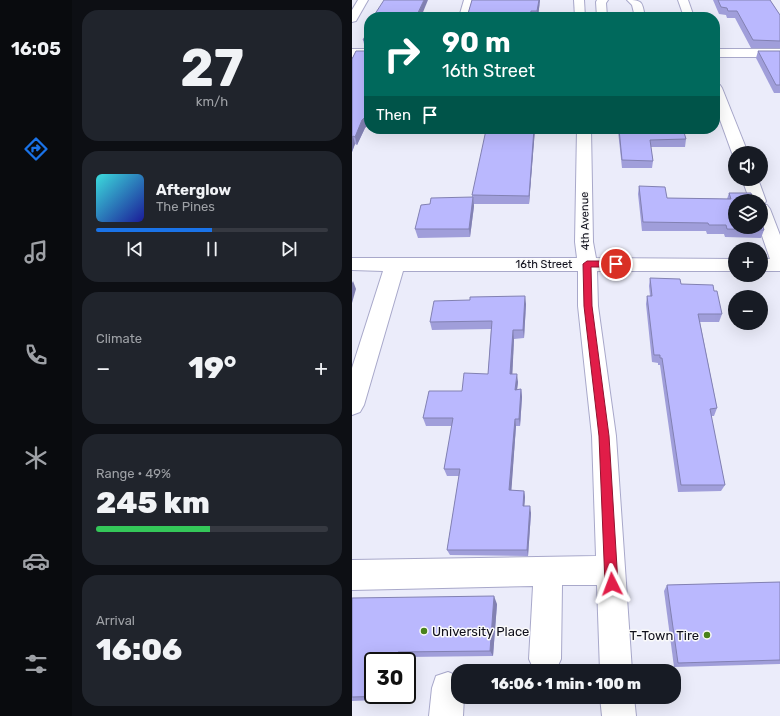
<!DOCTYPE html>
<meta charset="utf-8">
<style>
body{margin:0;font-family:Rubik,sans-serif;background:#20242c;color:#f1f3f6;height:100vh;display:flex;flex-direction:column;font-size:15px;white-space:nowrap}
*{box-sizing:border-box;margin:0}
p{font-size:13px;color:#9ea1a6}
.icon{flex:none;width:22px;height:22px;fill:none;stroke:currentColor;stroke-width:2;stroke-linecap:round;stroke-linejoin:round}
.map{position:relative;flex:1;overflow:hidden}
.details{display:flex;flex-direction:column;gap:10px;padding:10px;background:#0d0f14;width:280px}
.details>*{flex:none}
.hud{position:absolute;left:12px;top:12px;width:356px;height:122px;border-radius:16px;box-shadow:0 4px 16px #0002;background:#00695c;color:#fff;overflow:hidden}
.controls{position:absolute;left:376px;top:146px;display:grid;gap:8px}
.controls a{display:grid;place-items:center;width:40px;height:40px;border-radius:50%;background:#171b24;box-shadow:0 4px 16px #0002;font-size:20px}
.speed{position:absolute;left:12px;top:652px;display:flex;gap:8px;font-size:20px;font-weight:700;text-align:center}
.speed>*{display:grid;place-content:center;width:52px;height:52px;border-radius:50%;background:#171b24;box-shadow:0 4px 16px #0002;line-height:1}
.speed .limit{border:2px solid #111;border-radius:6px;background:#fff;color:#111}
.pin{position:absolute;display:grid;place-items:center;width:34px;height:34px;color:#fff;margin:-17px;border:2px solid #fff;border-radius:50%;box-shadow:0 1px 4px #0007}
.me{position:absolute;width:44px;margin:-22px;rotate:357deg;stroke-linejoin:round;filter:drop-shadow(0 0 3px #0008)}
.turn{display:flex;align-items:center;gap:14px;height:84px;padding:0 12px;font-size:18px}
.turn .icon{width:52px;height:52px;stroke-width:2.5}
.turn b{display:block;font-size:28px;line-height:34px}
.then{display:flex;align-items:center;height:38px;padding:0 12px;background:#0003;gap:8px;font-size:15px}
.big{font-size:30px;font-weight:800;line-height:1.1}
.details .tile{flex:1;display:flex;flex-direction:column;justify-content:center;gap:6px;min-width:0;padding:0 14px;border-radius:16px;background:#20242c}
.details .dial{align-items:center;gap:0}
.dial b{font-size:52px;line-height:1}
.song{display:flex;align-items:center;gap:12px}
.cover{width:48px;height:48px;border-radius:6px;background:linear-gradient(135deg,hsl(180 70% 55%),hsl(240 70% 35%))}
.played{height:4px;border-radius:2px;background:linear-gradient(90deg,#1a73e8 50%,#363941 50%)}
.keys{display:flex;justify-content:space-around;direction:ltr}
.heat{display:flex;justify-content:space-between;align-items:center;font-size:22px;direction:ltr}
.charge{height:6px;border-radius:3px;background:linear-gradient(90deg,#34c759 49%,#363941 0)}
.trip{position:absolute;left:99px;top:664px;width:230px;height:40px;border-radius:16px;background:#171b24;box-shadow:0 4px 16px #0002;font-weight:800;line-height:40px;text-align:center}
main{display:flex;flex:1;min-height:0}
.menu{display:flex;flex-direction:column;width:72px;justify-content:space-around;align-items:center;background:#090b0e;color:#9ea1a6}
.menu .icon{width:28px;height:28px}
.menu .current{color:#1a73e8}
.menu b{font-size:18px;color:#f1f3f6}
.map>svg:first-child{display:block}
</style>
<main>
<nav class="menu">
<b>16:05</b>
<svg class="icon current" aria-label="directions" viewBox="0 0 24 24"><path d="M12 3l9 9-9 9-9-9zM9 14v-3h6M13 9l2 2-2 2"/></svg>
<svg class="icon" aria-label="music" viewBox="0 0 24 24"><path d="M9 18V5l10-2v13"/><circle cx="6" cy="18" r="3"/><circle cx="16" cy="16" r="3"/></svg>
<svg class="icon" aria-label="phone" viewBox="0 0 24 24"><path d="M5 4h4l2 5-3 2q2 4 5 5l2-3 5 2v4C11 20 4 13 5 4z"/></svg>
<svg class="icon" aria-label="climate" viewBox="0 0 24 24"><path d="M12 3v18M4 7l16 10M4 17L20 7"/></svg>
<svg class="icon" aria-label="car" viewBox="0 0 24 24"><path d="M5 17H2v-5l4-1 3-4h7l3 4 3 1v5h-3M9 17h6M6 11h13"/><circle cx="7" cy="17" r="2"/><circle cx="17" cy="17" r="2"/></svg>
<svg class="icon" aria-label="filters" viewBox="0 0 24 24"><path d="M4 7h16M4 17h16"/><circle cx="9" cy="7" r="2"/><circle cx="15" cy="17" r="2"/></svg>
</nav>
<section class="details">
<div class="tile dial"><b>27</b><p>km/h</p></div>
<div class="tile">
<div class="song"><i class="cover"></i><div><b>Afterglow</b><p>The Pines</p></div></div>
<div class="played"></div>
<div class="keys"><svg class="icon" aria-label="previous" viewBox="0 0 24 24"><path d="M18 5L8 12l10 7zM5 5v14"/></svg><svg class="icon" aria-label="pause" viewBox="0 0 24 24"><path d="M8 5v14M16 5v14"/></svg><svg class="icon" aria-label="next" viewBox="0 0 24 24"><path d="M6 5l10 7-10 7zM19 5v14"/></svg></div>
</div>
<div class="tile"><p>Climate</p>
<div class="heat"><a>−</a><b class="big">19°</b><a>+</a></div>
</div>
<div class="tile"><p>Range · 49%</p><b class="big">245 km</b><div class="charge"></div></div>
<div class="tile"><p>Arrival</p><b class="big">16:06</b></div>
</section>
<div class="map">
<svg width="428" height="716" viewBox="0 0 428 716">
<rect width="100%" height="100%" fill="#ebecfa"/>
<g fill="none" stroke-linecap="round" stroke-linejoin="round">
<g stroke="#a8a8ca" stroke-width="2">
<g id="minor">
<polygon points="6,0 16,0 4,21 0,22 0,10"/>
<polygon points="112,0 122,0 117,17 107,17"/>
<polygon points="222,0 232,0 233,17 223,17"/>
<polygon points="245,0 256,0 254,3 255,17 245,17 244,2"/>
<path d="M 275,0 C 291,0 290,2 293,17 L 283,17 L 280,5 Z"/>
<polygon points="326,0 336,0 342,17 332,17"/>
<rect x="0" y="49" width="17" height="8"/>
<rect x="363" y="49" width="65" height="8"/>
<polygon points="363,84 368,85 370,88 396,153 383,153 383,156 380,153 363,106"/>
<polygon points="225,129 239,129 241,242 244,258 383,259 383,271 245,271 246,306 264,436 280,671 248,671 245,585 210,585 209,659 204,670 202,671 182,670 177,659 181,586 0,590 0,560 244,556 240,436 226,306 226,271 51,271 12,405 8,412 0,415 0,368 31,271 0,270 0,258 225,258 223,242"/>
<polygon points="390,179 406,179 414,201 412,205 415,205 418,209 428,235 428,271 409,271 409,259 418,259 407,227 409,227 409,201 398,201"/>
<polygon points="96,672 106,676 106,697 112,697 111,716 77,716 80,688 84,676"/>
<polygon points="248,697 282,697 284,716 250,716"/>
</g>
</g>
<use href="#minor" fill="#fff" fill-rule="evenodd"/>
</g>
<g fill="#a09eda">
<polygon points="120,0 188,0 186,17 115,17"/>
<polygon points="361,0 418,0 428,15 428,48 399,48 383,18 375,18 374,15 367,14"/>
<polygon points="17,24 17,124 13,128 5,145 3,144 0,152 0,59 4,51 16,51 16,48 13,48 11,40 14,35 13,31"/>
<polygon points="406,51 428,51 428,93 422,93 404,58"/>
<polygon points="139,129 183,129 177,204 122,204 122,206 118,237 66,238 63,229 78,204 120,197 120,195"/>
<polygon points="261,129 331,129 334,139 333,147 299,147 301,161 300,168 270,168 266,131 262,131"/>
<polygon points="287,186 315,198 375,199 377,193 399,193 383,227 409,210 410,217 409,221 412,230 409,238 373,237 372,234 355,234 354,231 290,231 286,194"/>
<polygon points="298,278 362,291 370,314 367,322 348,322 365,408 362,416 359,416 373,485 369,491 326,492 308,365 306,365 306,363 300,362 294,304 295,296 298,296 297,286"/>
<polygon points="174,304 172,338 162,339 160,374 166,382 165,390 169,389 170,397 168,426 164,426 159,490 172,491 173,497 172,506 179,513 176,556 98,555 95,550 107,476 95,476 92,469 100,426 74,426 71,418 136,374 139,329 80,330 78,322"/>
<polygon points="428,582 428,664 322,667 312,591 315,585"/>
<polygon points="0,598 145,604 141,656 54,657 53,661 21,661 49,695 48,699 0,701"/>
</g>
<g fill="#8281b2">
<polygon points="72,0 76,0 69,17 64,17"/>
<polygon points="187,0 188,0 186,17 185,11"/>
<polygon points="17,112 17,124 13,128 5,145 3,137 10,120"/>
<polygon points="182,129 183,129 177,204 177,196"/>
<polygon points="1,136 3,144 0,152 0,137"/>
<polygon points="121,197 122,206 118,237 117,229"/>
<polygon points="1,281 4,289 0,303 0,283"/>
<polygon points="173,296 174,304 172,338 171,330"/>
<polygon points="161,330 162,339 160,382 158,374"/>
<polygon points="165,374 166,382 164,397 163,390"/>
<polygon points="169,389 170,397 168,426 167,419"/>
<polygon points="163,419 164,426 159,496 157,490"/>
<polygon points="172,491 173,497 172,512 171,506"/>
<polygon points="178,506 179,513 176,556 175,550"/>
<polygon points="142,596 145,604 141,656 138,651"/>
<polygon points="46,652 54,657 53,661 45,661"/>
<polygon points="40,695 49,695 48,699 40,696"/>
</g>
<g fill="#bab8fe" stroke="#8281b2">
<polygon points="32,0 72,0 64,17 21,17"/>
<polygon points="120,0 187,0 185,11 179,11 178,17 115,17"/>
<polygon points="366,0 418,0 428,15 428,41 401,40 385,11 376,11 375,8 369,7"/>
<polygon points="17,24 17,112 15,115 10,120 3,137 1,136 0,137 0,59 4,51 16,51 16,41 11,40 16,31 13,31"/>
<polygon points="406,51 428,51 428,85 424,85"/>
<polygon points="139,129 182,129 177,196 120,195 134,130 139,130"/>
<polygon points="267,129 331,129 334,139 298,140 301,161 270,160"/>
<polygon points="287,186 313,187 315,198 379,199 377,193 399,193 401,201 383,201 383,227 409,227 409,220 412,230 375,229 374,225 357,225 356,223 291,222"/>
<polygon points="121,197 117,229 63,229 69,205 78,204 79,198"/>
<polygon points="409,210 410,217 409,219"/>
<polygon points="298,278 328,279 329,284 361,285 362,291 365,291 370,314 346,314 365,408 358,409 373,485 329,485 310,358 308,358 308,355 302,355 295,296 300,296"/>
<polygon points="173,296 171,330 161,330 158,374 165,374 163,390 169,389 167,419 163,419 157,490 172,491 171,506 178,506 175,550 95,550 108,469 92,469 101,418 71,418 77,391 110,391 112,373 136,374 140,321 78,322 82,301 118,300 118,297"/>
<polygon points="428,582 428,660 326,663 315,585"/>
<polygon points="142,596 138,651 46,652 45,661 21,661 21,695 40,695 40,696 0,697 0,598"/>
</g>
<polygon fill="#e11d48" stroke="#92132f" points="235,261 264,261 268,264 264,267 239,267 240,306 257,436 266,584 264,588 260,590 255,588 253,584 247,436 232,306 231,264"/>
<g fill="#49821c" stroke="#fafafa" stroke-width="1.5">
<circle cx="72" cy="631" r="4"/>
<circle cx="355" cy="635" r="4"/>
</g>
<g text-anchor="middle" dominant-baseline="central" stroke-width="3" stroke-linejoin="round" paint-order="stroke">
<g font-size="11" fill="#0f0f1b" stroke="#fafafa">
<text transform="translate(233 221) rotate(-91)">4th Avenue</text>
<text x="192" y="264">16th Street</text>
</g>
<g font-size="13" fill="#0f0f1b" stroke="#fafafa" text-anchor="start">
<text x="80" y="631">University Place</text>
<text x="347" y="635" text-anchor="end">T-Town Tire</text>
</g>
</g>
</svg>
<div class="controls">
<a><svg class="icon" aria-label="sound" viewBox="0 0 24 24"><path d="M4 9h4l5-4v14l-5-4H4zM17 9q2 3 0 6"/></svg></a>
<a><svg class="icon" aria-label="layers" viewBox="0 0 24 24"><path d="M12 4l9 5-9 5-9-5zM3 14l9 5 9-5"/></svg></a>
<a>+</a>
<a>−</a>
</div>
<div class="speed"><div class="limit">30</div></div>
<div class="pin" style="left:264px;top:264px;background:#d93025"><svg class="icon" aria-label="arrive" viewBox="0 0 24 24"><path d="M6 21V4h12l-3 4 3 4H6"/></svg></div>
<svg class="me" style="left:260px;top:584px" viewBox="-20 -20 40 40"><path d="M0-17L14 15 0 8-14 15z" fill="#e11d48" stroke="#fff" stroke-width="4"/></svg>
<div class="trip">16:06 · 1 min · 100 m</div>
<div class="hud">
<div class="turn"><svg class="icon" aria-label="right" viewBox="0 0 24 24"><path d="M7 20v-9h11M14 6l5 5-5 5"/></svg><div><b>90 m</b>16th Street</div></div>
<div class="then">Then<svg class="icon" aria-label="arrive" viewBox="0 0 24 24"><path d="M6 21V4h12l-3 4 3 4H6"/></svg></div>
</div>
</div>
</main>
